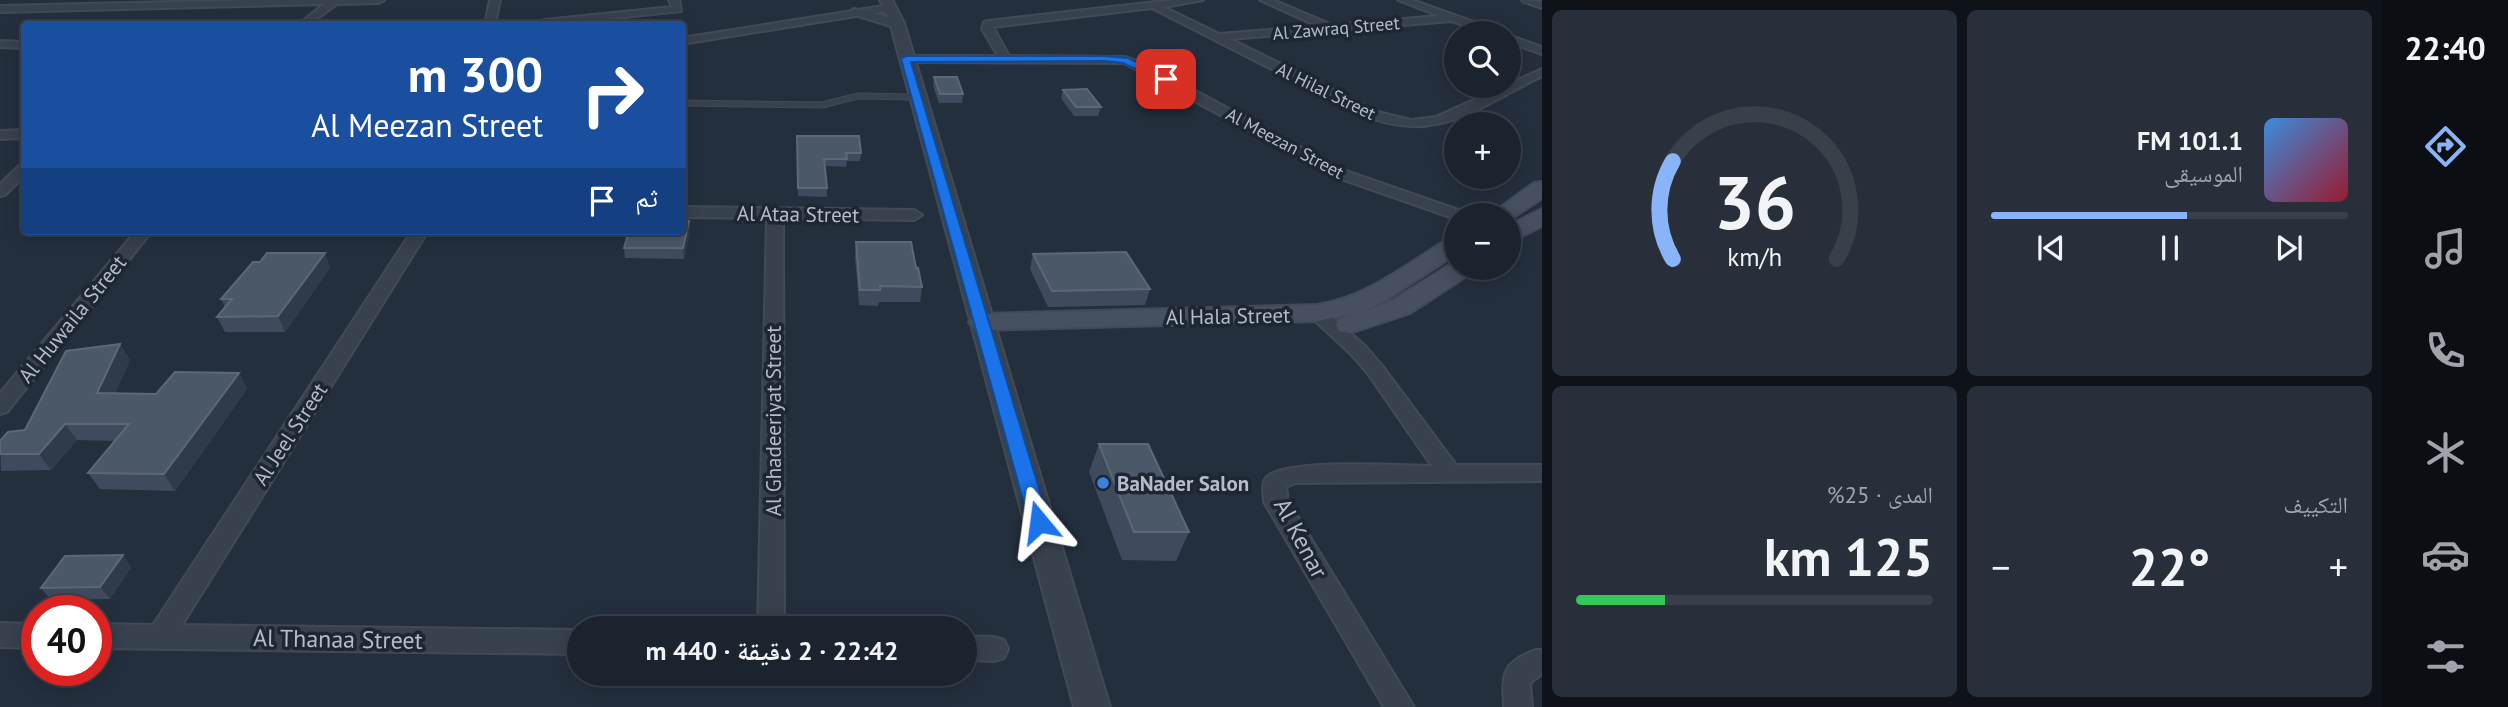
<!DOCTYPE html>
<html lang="ar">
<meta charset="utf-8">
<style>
body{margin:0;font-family:"PT Sans","Noto Naskh Arabic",sans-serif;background:#282f3a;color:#f1f3f6;direction:rtl;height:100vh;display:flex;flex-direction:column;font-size:26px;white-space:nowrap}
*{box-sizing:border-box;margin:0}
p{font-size:23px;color:#a0a4aa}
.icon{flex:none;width:38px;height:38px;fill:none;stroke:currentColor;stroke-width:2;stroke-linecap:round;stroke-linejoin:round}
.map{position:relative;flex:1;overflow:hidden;direction:ltr}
.panel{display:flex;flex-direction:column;gap:10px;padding:10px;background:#0f1319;width:840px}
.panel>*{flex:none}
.banner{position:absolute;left:21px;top:21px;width:665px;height:214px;border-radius:7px;box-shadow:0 4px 18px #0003,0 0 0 2px #39404a;direction:rtl;background:#1a4fa0;color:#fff;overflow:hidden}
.buttons{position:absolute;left:1444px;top:21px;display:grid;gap:14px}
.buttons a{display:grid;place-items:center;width:77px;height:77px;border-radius:50%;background:#1b232e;box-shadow:0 4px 18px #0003,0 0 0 2px #39404a;font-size:35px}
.speed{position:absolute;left:21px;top:595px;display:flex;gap:14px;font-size:35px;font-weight:700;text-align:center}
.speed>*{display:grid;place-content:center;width:91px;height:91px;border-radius:50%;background:#1b232e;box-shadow:0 4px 18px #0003,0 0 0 2px #39404a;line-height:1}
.speed .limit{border:10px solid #d22;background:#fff;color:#111}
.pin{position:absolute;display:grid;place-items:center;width:60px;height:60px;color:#fff;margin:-30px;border-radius:14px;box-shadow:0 4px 10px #0006}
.me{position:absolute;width:77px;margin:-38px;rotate:344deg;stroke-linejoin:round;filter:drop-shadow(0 0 5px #0008)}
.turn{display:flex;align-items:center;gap:24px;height:147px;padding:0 28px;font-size:32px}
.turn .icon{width:91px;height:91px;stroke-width:2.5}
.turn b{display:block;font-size:49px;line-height:60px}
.then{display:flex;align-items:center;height:66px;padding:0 28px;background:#0003;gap:14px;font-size:26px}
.big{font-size:52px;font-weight:700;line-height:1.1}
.panel .widget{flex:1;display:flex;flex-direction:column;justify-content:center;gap:10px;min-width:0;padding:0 24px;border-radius:10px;background:#282f3a}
.panel .dial{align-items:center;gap:0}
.dial svg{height:182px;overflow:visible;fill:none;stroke:#39404a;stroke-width:7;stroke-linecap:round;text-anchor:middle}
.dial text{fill:#f1f3f6;stroke:none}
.song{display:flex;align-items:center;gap:21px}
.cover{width:84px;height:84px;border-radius:10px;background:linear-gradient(135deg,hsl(210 70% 55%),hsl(350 70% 35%))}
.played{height:7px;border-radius:4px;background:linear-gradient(90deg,#8ab4f8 55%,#39404a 55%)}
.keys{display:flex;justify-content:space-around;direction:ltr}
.heat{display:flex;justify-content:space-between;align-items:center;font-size:38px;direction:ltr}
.charge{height:10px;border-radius:5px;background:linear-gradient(90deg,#34c759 25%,#39404a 0)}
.panel .tiles{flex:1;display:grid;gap:10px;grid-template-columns:repeat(2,1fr)}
.trip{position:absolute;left:567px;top:616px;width:410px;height:70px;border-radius:35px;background:#1b232e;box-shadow:0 4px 18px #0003,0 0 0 2px #39404a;font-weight:700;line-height:70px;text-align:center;direction:rtl}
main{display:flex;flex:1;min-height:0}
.menu{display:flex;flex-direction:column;width:126px;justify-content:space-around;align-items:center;background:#0b0e12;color:#a0a4aa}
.menu .icon{width:49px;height:49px}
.menu .selected{color:#8ab4f8}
.menu b{font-size:32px;color:#f1f3f6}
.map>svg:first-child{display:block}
</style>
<main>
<nav class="menu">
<b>22:40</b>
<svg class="icon selected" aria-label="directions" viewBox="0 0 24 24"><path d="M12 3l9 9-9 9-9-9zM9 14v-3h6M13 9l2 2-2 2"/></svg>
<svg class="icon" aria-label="music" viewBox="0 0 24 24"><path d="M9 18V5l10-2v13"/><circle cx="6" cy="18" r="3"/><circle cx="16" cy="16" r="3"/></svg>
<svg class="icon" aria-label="phone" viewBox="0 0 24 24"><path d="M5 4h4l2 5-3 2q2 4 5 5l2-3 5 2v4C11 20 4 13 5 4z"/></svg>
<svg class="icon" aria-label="climate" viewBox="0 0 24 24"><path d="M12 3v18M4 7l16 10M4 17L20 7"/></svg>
<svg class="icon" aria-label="car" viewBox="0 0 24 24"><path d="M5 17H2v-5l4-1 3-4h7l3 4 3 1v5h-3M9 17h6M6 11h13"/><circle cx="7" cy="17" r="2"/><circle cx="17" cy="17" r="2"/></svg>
<svg class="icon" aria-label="filters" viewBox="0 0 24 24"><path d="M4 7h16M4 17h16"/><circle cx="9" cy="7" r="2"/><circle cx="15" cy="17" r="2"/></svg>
</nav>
<section class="panel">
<div class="tiles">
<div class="widget">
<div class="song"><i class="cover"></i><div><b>101.1 FM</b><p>الموسيقى</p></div></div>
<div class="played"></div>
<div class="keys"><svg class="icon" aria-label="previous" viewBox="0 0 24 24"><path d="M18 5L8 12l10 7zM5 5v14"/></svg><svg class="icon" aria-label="pause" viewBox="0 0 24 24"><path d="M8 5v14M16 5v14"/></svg><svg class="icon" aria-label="next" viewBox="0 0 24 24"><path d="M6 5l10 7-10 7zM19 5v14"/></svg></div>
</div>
<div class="widget dial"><svg viewBox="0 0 100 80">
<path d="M14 69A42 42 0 1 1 86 69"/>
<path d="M14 69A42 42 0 0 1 14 26" stroke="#8ab4f8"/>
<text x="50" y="56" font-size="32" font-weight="700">36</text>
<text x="50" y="72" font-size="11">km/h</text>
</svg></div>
<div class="widget"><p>التكييف</p>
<div class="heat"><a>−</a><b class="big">22°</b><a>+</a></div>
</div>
<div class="widget"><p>المدى · 25%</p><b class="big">125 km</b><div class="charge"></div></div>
</div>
</section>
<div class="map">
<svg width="1542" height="707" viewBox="0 0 1542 707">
<rect width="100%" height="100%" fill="#242f3e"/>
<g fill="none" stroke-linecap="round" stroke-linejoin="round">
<g stroke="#414a57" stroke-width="7">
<polyline id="service" points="682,103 822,105 858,96 917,97"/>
</g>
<g stroke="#414a57" stroke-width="4">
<g id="minor">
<polygon points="256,0 384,0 379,3 337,4 310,24 299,24 324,4 0,12 0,6"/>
<polygon points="490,0 500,0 495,24 485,24"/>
<polygon points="669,0 679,0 681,11 559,24 539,23 544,20 672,7"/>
<path d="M 1173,0 L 1203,0 L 1164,7 L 1219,34 L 1317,26 L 1260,0 L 1273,0 L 1332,25 L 1439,16 L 1398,0 L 1412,0 L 1499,31 L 1500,33 L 1486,33 L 1452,21 L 1230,39 L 1378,112 L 1411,120 L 1436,117 L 1542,69 L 1542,76 C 1475,109 1435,146 1360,114 L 1152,8 L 993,27 L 1009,56 L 1125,57 L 1145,64 L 1343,170 L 1464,212 L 1467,215 L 1456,215 L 1456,219 L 1333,176 L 1124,63 L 906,62 L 900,59 L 906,56 L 998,56 L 982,29 L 984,22 L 988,21 Z"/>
<polygon points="1522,0 1542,2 1542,8 1524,2"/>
<polygon points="890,5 895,8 893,10 682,44 682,38"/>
<polygon points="1508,35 1542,47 1542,54 1508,42"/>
<polygon points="0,41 24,42 24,48 0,47"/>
<polygon points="24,130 24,138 0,139 0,131"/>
<polygon points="24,165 24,176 5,195 0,196 0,184 19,166"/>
<polygon points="682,207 914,210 922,215 914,220 783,218 784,628 758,628 767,218 682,217"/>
<polygon points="136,231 152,231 7,412 0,414 0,393"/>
<polygon points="412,231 428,231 182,625 579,630 579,654 96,648 96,624 153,625"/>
<path d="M 1317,308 L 1323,309 L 1365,346 L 1383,367 L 1456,465 L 1542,465 L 1542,481 L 1295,483 L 1286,487 L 1288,501 L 1414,707 L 1384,707 L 1264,502 C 1264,494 1260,482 1268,476 C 1292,458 1398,466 1432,466 L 1369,375 L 1351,354 L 1311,317 L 1308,313 L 1311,309 Z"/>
<polygon points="0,623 37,624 37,648 0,647"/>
<polygon points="964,636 994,637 1004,640 1008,649 1004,658 994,661 964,660"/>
<path d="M 1536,650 L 1542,650 L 1542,674 L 1530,683 L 1532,707 L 1504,707 C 1502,674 1502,662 1536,650 Z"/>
</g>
</g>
<g stroke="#414a57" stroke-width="4">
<polygon id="tertiary" points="880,0 892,0 904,23 1110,707 1074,707 891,26 848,13 854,9 888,17"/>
</g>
<g stroke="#414a57" stroke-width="4">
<g id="secondary">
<polygon points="1542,182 1542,198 1509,220 1508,215 1490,215 1534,183"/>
<polygon points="1542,209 1542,226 1508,243 1508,226"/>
<path d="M 1456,237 L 1456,254 L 1381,303 L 1362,312 L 1392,301 L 1453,263 L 1456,262 L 1456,268 L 1474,268 L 1471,273 L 1410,313 L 1349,333 L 1339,331 L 1336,325 L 1339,319 L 1353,314 L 1317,321 L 982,330 L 973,328 L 969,322 L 973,316 L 982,314 L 1317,305 C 1367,297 1406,265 1448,239 Z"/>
</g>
</g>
<use href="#service" stroke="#38414e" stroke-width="5"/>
<use href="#minor" fill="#38414e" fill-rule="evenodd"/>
<use href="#tertiary" fill="#38414e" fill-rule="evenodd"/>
<use href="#secondary" fill="#465061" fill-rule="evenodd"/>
</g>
<g fill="#3f4b5c">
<polygon points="934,77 963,94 962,103 939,103 933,86"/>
<polygon points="1063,90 1101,107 1098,116 1074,116 1061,98"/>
<polygon points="797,136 861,153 860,161 847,161 846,167 825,166 827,188 827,197 798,196"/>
<polygon points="690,231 684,259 625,258 624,248"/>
<polygon points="856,242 916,268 922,287 920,302 879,302 878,306 859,305 855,257"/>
<polygon points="325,253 330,268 285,332 225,332 217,317 225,307 221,299 260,262"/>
<polygon points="1033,254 1150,289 1145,305 1048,307 1030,269"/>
<polygon points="120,344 130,360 115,394 156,394 239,373 247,389 175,491 100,489 88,473 116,441 77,440 51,470 1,471 0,441 25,430"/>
<polygon points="1099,444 1189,532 1176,561 1122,560 1089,472"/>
<polygon points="131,567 110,599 51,600 41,588"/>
</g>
<g fill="#2f3b4b">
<polygon points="689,221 690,231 684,259 683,248"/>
<polygon points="325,253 330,268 285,332 278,316"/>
<polygon points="120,344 130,360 108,410 97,393"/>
<polygon points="239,373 247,389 175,491 164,474"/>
<polygon points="65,424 77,440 51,470 39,454"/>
<polygon points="123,555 131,567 110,599 100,587"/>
</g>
<g fill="#4b5868" stroke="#5c6777" stroke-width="2">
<polygon points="934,77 957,77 963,94 940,94"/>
<polygon points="1087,89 1101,107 1076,107 1063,90"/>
<polygon points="797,136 859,136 861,153 846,153 847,159 824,159 827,188 798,188"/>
<polygon points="682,221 689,221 683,248 624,248 629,231 682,231"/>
<polygon points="856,242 911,242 916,268 918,268 922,287 880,286 880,290 860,290"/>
<polygon points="1126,252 1150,289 1052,291 1033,254"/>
<polygon points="267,253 325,253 278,316 217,317 232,299 221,299 253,262 260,262"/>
<polygon points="120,344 97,393 156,394 175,372 239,373 164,474 88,473 129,424 65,424 39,454 0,454 0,441 8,432 25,430 66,351"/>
<polygon points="1099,444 1148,444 1189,532 1134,532"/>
<polygon points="123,555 100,587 41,588 65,556"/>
</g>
<polygon fill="#1a73e8" stroke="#114b97" stroke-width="2" points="1105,56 1128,58 1171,79 1163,82 1123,63 1105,61 911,62 1049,522 1046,528 1039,530 1032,528 1029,522 901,59 906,56"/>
<circle fill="#3f7fe0" stroke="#1d2633" stroke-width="2.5" cx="1103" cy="483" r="7"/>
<g text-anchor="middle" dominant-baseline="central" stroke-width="7" stroke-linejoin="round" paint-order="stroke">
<g font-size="18" fill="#b4bcc9" stroke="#1d2633">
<text transform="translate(1336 28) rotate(-5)">Al Zawraq Street</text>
<text transform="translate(1326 91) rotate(26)">Al Hilal Street</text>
<text transform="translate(1285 143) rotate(28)">Al Meezan Street</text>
</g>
<g font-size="21" fill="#b4bcc9" stroke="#1d2633">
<text transform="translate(798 214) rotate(1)">Al Ataa Street</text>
<text transform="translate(1228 316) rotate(-1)">Al Hala Street</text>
<text transform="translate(72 319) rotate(-51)">Al Huwaila Street</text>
<text transform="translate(773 421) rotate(-90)">Al Ghadeeriyat Street</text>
<text transform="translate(290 434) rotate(-57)">Al Jeel Street</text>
</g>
<g font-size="21" font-weight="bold" fill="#b4bcc9" stroke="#1d2633" text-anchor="start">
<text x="1117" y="483">BaNader Salon</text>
</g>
<g font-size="24" fill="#b4bcc9" stroke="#1d2633">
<text transform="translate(1301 538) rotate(62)">Al Kenar</text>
<text transform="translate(338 639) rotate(1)">Al Thanaa Street</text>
</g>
</g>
</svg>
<div class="buttons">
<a><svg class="icon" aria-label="search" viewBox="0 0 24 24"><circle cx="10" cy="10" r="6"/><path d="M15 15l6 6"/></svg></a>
<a>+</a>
<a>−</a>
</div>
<div class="speed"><div class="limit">40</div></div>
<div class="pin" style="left:1166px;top:79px;background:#d93025"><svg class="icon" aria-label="arrive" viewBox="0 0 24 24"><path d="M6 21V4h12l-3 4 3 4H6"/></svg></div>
<svg class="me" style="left:1039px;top:522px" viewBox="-20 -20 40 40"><path d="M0-17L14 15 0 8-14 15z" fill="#1a73e8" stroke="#fff" stroke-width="4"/></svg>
<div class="trip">22:42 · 2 دقيقة · 440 m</div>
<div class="banner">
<div class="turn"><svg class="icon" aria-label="right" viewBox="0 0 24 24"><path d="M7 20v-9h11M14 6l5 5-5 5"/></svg><div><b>300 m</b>Al Meezan Street</div></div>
<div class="then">ثم<svg class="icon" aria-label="arrive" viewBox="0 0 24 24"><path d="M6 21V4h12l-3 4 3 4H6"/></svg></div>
</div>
</div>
</main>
